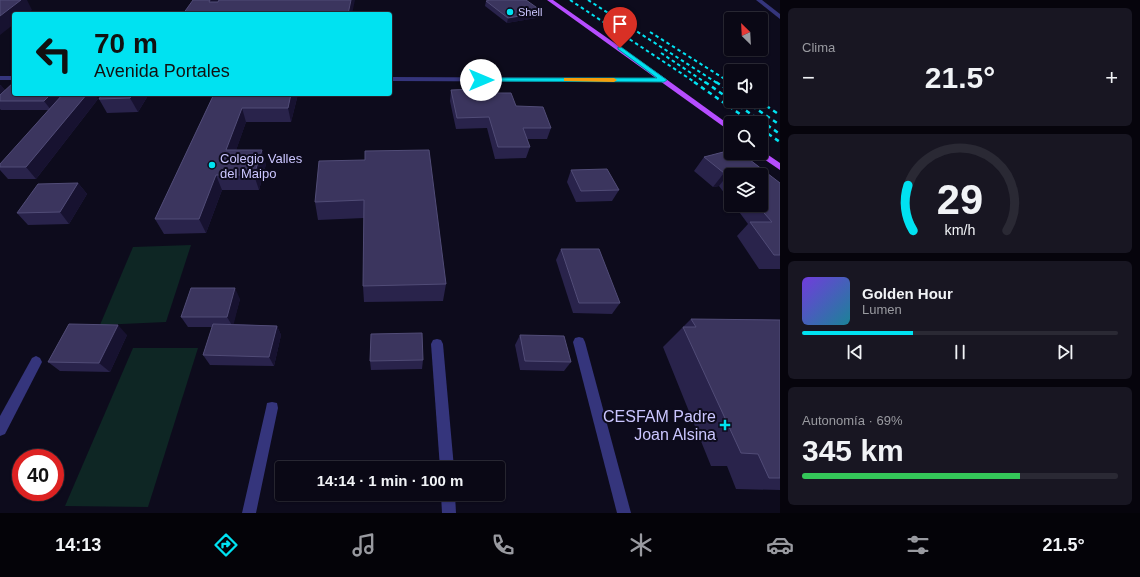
<!DOCTYPE html>
<html lang="es">
<meta charset="utf-8">
<style>
body{margin:0;font-family:Arial,sans-serif;background:#181622;color:#f1f3f6;height:100vh;display:flex;flex-direction:column;font-size:15px;white-space:nowrap}
*{box-sizing:border-box;margin:0}
p{font-size:13px;color:#999aa0}
.icon{flex:none;width:22px;height:22px;fill:none;stroke:currentColor;stroke-width:2;stroke-linecap:round;stroke-linejoin:round}
.map{position:relative;flex:1;overflow:hidden}
.sheet{display:flex;flex-direction:column;gap:8px;padding:8px;background:#06040c;width:360px}
.sheet>*{flex:none}
.hud{position:absolute;left:12px;top:12px;width:380px;height:84px;border-radius:4px;box-shadow:0 1px 3px #0004,0 0 0 1px #2a2934;background:#00e2f1;color:#111;overflow:hidden}
.needle{width:26px;rotate:336deg}
.controls{position:absolute;left:724px;top:12px;display:grid;gap:8px}
.controls a{display:grid;place-items:center;width:44px;height:44px;border-radius:4px;background:#0a0815;box-shadow:0 1px 3px #0004,0 0 0 1px #2a2934;font-size:20px}
.speed{position:absolute;left:12px;top:449px;display:flex;gap:8px;font-size:20px;font-weight:700;text-align:center}
.speed>*{display:grid;place-content:center;width:52px;height:52px;border-radius:50%;background:#0a0815;box-shadow:0 1px 3px #0004,0 0 0 1px #2a2934;line-height:1}
.speed .limit{border:6px solid #d22;background:#fff;color:#111}
.pin{position:absolute;display:grid;place-items:center;width:34px;height:34px;color:#fff;margin:-41px -17px;border-radius:50% 50% 50% 0;rotate:-45deg;box-shadow:0 0 4px #0007}
.pin .icon{rotate:45deg}
.me{position:absolute;width:44px;margin:-22px;rotate:90deg;stroke-linejoin:round;filter:drop-shadow(0 0 3px #0008)}
.turn{display:flex;align-items:center;gap:14px;height:84px;padding:0 16px;font-size:18px}
.turn .icon{width:52px;height:52px;stroke-width:2.5}
.turn b{display:block;font-size:28px;line-height:34px}
.big{font-size:30px;font-weight:700;line-height:1.1}
.sheet .tile{flex:1;display:flex;flex-direction:column;justify-content:center;gap:6px;min-width:0;padding:0 14px;border-radius:6px;background:#181622}
.sheet .dial{align-items:center;gap:0}
.dial svg{height:104px;overflow:visible;fill:none;stroke:#2a2934;stroke-width:7;stroke-linecap:round;text-anchor:middle}
.dial text{fill:#f1f3f6;stroke:none}
.song{display:flex;align-items:center;gap:12px}
.cover{width:48px;height:48px;border-radius:6px;background:linear-gradient(135deg,hsl(260 70% 55%),hsl(190 70% 35%))}
.played{height:4px;border-radius:2px;background:linear-gradient(90deg,#00e2f1 35%,#2a2934 35%)}
.keys{display:flex;justify-content:space-around;direction:ltr}
.heat{display:flex;justify-content:space-between;align-items:center;font-size:22px;direction:ltr}
.charge{height:6px;border-radius:3px;background:linear-gradient(90deg,#34c759 69%,#2a2934 0)}
.trip{position:absolute;left:275px;top:461px;width:230px;height:40px;border-radius:4px;background:#0a0815;box-shadow:0 1px 3px #0004,0 0 0 1px #2a2934;font-weight:700;line-height:40px;text-align:center}
.dock{display:flex;height:64px;justify-content:space-around;align-items:center;background:#040308;color:#999aa0}
.dock .icon{width:28px;height:28px}
.dock .current{color:#00e2f1}
.dock b{font-size:18px;color:#f1f3f6}
main{display:flex;flex:1;min-height:0}
.map>svg:first-child{display:block}
</style>
<main>
<div class="map">
<svg width="780" height="513" viewBox="0 0 780 513">
<rect width="100%" height="100%" fill="#0d0b1c"/>
<g fill="#0e2624">
<polygon points="191,245 166,322 100,325 133,247"/>
<polygon points="133,348 198,348 148,507 65,506"/>
</g>
<g fill="none" stroke-linecap="round" stroke-linejoin="round">
<g fill="#35357c" fill-rule="evenodd">
<polygon points="756,0 762,0 780,14 780,19"/>
<rect x="0" y="76" width="14" height="4"/>
<polygon points="390,77 664,78 667,80 664,82 390,81"/>
<polygon points="579,337 583,338 585,342 631,513 617,513 573,342 575,338"/>
<polygon points="437,339 441,340 443,344 454,468 440,468 431,344 433,340"/>
<polygon points="36,356 40,358 42,362 40,366 5,434 0,436 0,416 32,358"/>
<polygon points="272,402 277,403 278,408 256,513 242,513 266,408 267,403"/>
<polygon points="441,494 455,494 456,513 442,513"/>
</g>
<g fill="#b64dff" fill-rule="evenodd">
<polygon points="547,0 553,0 666,79 731,126 731,132"/>
<polygon points="761,150 780,163 780,170 758,155 757,153 761,153"/>
</g>
<g stroke="#00e2f1" stroke-width="2" stroke-dasharray="3.5 3" stroke-linecap="butt">
<polyline points="570,0 696,83"/>
<polyline points="588,0 717,83"/>
<polyline points="650,32 731,83"/>
<polyline points="661,53 706,83"/>
</g>
<g stroke="#00e2f1" stroke-width="2.5" stroke-dasharray="4.5 4" stroke-linecap="butt">
<polyline points="694,82 753,123"/>
<polyline points="705,82 731,100"/>
<polyline points="716,82 731,92"/>
<polyline points="732,101 780,134"/>
<polyline points="745,101 780,125"/>
<polyline points="759,101 780,115"/>
<polyline points="761,129 780,142"/>
</g>
</g>
<g fill="#29234b">
<polygon points="486,1 542,17 507,23 485,6"/>
<polygon points="0,85 5,90 98,99 36,179 8,179 0,170 0,167 48,110 1,110 0,109"/>
<polygon points="451,90 476,93 516,106 551,128 547,139 527,139 530,147 526,158 495,159 487,128 456,129 450,101"/>
<polygon points="149,94 138,112 107,113 99,99"/>
<polygon points="214,94 298,94 291,122 246,122 236,150 266,164 259,190 222,190 206,233 164,234 155,219"/>
<polygon points="731,150 731,153 741,153 780,183 780,269 759,269 737,236 748,224 734,205 761,205 761,175 731,175 731,202 719,186 713,187 694,171 704,157"/>
<polygon points="365,160 446,284 443,301 364,302 363,286 364,218 318,220 315,202"/>
<polygon points="571,170 619,190 612,201 576,202 567,182"/>
<polygon points="78,183 87,194 69,224 28,225 17,213"/>
<polygon points="561,249 620,303 612,314 573,313 556,260"/>
<polygon points="240,299 233,324 277,326 281,335 274,366 210,365 203,355 212,327 188,327 181,317"/>
<polygon points="691,319 780,320 780,490 736,489 727,466 711,466 663,347"/>
<polygon points="127,335 110,372 60,371 48,362"/>
<polygon points="520,335 571,362 564,371 520,370 515,345"/>
<polygon points="423,360 422,369 371,370 370,361"/>
</g>
<g fill="#171230">
<polygon points="21,0 27,0 32,10 27,14 14,14 14,24 0,35 0,16"/>
<polygon points="210,0 220,0 214,14 209,2"/>
<polygon points="351,0 355,0 352,14 348,14"/>
<polygon points="543,12 542,17 507,23 508,18"/>
<polygon points="1,85 9,96 0,101 0,86"/>
<polygon points="51,94 66,94 51,110 44,101"/>
<polygon points="87,94 95,94 98,99 36,179 26,167"/>
<polygon points="133,94 149,94 138,112 130,98"/>
<polygon points="291,94 298,94 291,122 288,108"/>
<polygon points="242,108 246,122 231,165 226,150"/>
<polygon points="262,150 266,164 259,190 254,175"/>
<polygon points="730,172 719,186 713,187 724,173"/>
<polygon points="216,175 222,190 206,233 199,219"/>
<polygon points="78,183 87,194 69,224 60,212"/>
<polygon points="235,288 240,299 233,327 227,317"/>
<polygon points="118,325 127,335 110,372 99,363"/>
<polygon points="277,326 281,335 274,366 269,357"/>
</g>
<g fill="#3b355e" stroke="#514c77">
<polygon points="0,0 21,0 0,16"/>
<polygon points="193,0 210,0 209,2 218,2 219,0 351,0 348,14 183,14"/>
<polygon points="490,0 526,0 543,12 508,18 486,1"/>
<polygon points="14,82 14,94 51,94 44,101 0,101 0,95"/>
<polygon points="475,89 476,93 511,93 516,106 543,107 551,128 523,128 530,147 498,147 489,117 457,118 451,90"/>
<polygon points="63,94 87,94 26,167 0,167 0,164"/>
<polygon points="102,94 133,94 130,98 99,99"/>
<polygon points="214,94 291,94 288,108 242,108 226,150 262,150 254,175 216,175 199,219 155,219"/>
<polygon points="429,150 446,284 363,286 364,200 315,202 319,161 365,160 365,151"/>
<polygon points="731,150 731,153 741,153 780,183 780,255 774,255 750,222 772,222 757,205 761,205 761,175 733,175 730,172 724,173 704,157"/>
<polygon points="607,169 619,190 581,191 571,170"/>
<polygon points="78,183 60,212 17,213 38,184"/>
<polygon points="561,249 599,249 620,303 579,303"/>
<polygon points="191,288 235,288 227,317 181,317"/>
<polygon points="691,319 780,320 780,478 769,478 758,454 741,453 683,327 696,327"/>
<polygon points="69,324 118,325 99,363 48,362"/>
<polygon points="213,324 277,326 269,357 203,355"/>
<polygon points="422,333 423,360 370,361 371,334"/>
<polygon points="520,335 564,336 571,362 525,361"/>
</g>
<polygon fill="#00e2f1" stroke="#00939d" points="618,47 621,47 667,80 664,82 481,81 478,80 481,78 657,78 618,49"/>
<polygon fill="#f59e0b" points="564,78 614,78 617,80 614,82 566,81 564,81"/>
<g fill="#00e2f1" stroke="#0d0b1c" stroke-width="1.5">
<circle cx="510" cy="12" r="4"/>
<circle cx="212" cy="165" r="4"/>
<path d="M723 419h4v4h4v4h-4v4h-4v-4h-4v-4h4z"/>
</g>
<g text-anchor="middle" dominant-baseline="central" stroke-width="4" stroke-linejoin="round" paint-order="stroke">
<g font-size="11" fill="#cbc6ff" stroke="#0d0b1c" text-anchor="start">
<text x="518" y="12">Shell</text>
</g>
<g font-size="13" fill="#cbc6ff" stroke="#0d0b1c" text-anchor="start">
<text x="220" y="158">Colegio Valles<tspan x="220" dy="15">del Maipo</tspan></text>
</g>
<g font-size="16" fill="#cbc6ff" stroke="#0d0b1c" text-anchor="end">
<text x="716" y="416">CESFAM Padre<tspan x="716" dy="18">Joan Alsina</tspan></text>
</g>
</g>
</svg>
<div class="controls">
<a><svg class="needle" viewBox="-14 -14 28 28"><path d="M0-13l5 13h-10z" fill="#e53935"/><path d="M0 13l5-13h-10z" fill="#999aa0"/></svg></a>
<a><svg class="icon" aria-label="sound" viewBox="0 0 24 24"><path d="M4 9h4l5-4v14l-5-4H4zM17 9q2 3 0 6"/></svg></a>
<a><svg class="icon" aria-label="search" viewBox="0 0 24 24"><circle cx="10" cy="10" r="6"/><path d="M15 15l6 6"/></svg></a>
<a><svg class="icon" aria-label="layers" viewBox="0 0 24 24"><path d="M12 4l9 5-9 5-9-5zM3 14l9 5 9-5"/></svg></a>
</div>
<div class="speed"><div class="limit">40</div></div>
<div class="pin" style="left:620px;top:48px;background:#d93025"><svg class="icon" aria-label="arrive" viewBox="0 0 24 24"><path d="M6 21V4h12l-3 4 3 4H6"/></svg></div>
<svg class="me" style="left:481px;top:80px" viewBox="-20 -20 40 40"><circle r="19" fill="#fff"/><path d="M0-13L10 11 0 6-10 11z" fill="#00e2f1"/></svg>
<div class="trip">14:14 · 1 min · 100 m</div>
<div class="hud">
<div class="turn"><svg class="icon" aria-label="left" viewBox="0 0 24 24"><path d="M17 20v-9H6M10 6l-5 5 5 5"/></svg><div><b>70 m</b>Avenida Portales</div></div>
</div>
</div>
<section class="sheet">
<div class="tile"><p>Clima</p>
<div class="heat"><a>−</a><b class="big">21.5°</b><a>+</a></div>
</div>
<div class="tile dial"><svg viewBox="0 0 100 80">
<path d="M14 69A42 42 0 1 1 86 69"/>
<path d="M14 69A42 42 0 0 1 10 34" stroke="#00e2f1"/>
<text x="50" y="56" font-size="32" font-weight="700">29</text>
<text x="50" y="72" font-size="11">km/h</text>
</svg></div>
<div class="tile">
<div class="song"><i class="cover"></i><div><b>Golden Hour</b><p>Lumen</p></div></div>
<div class="played"></div>
<div class="keys"><svg class="icon" aria-label="previous" viewBox="0 0 24 24"><path d="M18 5L8 12l10 7zM5 5v14"/></svg><svg class="icon" aria-label="pause" viewBox="0 0 24 24"><path d="M8 5v14M16 5v14"/></svg><svg class="icon" aria-label="next" viewBox="0 0 24 24"><path d="M6 5l10 7-10 7zM19 5v14"/></svg></div>
</div>
<div class="tile"><p>Autonomía · 69%</p><b class="big">345 km</b><div class="charge"></div></div>
</section>
</main>
<nav class="dock">
<b>14:13</b>
<svg class="icon current" aria-label="directions" viewBox="0 0 24 24"><path d="M12 3l9 9-9 9-9-9zM9 14v-3h6M13 9l2 2-2 2"/></svg>
<svg class="icon" aria-label="music" viewBox="0 0 24 24"><path d="M9 18V5l10-2v13"/><circle cx="6" cy="18" r="3"/><circle cx="16" cy="16" r="3"/></svg>
<svg class="icon" aria-label="phone" viewBox="0 0 24 24"><path d="M5 4h4l2 5-3 2q2 4 5 5l2-3 5 2v4C11 20 4 13 5 4z"/></svg>
<svg class="icon" aria-label="climate" viewBox="0 0 24 24"><path d="M12 3v18M4 7l16 10M4 17L20 7"/></svg>
<svg class="icon" aria-label="car" viewBox="0 0 24 24"><path d="M5 17H2v-5l4-1 3-4h7l3 4 3 1v5h-3M9 17h6M6 11h13"/><circle cx="7" cy="17" r="2"/><circle cx="17" cy="17" r="2"/></svg>
<svg class="icon" aria-label="filters" viewBox="0 0 24 24"><path d="M4 7h16M4 17h16"/><circle cx="9" cy="7" r="2"/><circle cx="15" cy="17" r="2"/></svg>
<b>21.5°</b>
</nav>
